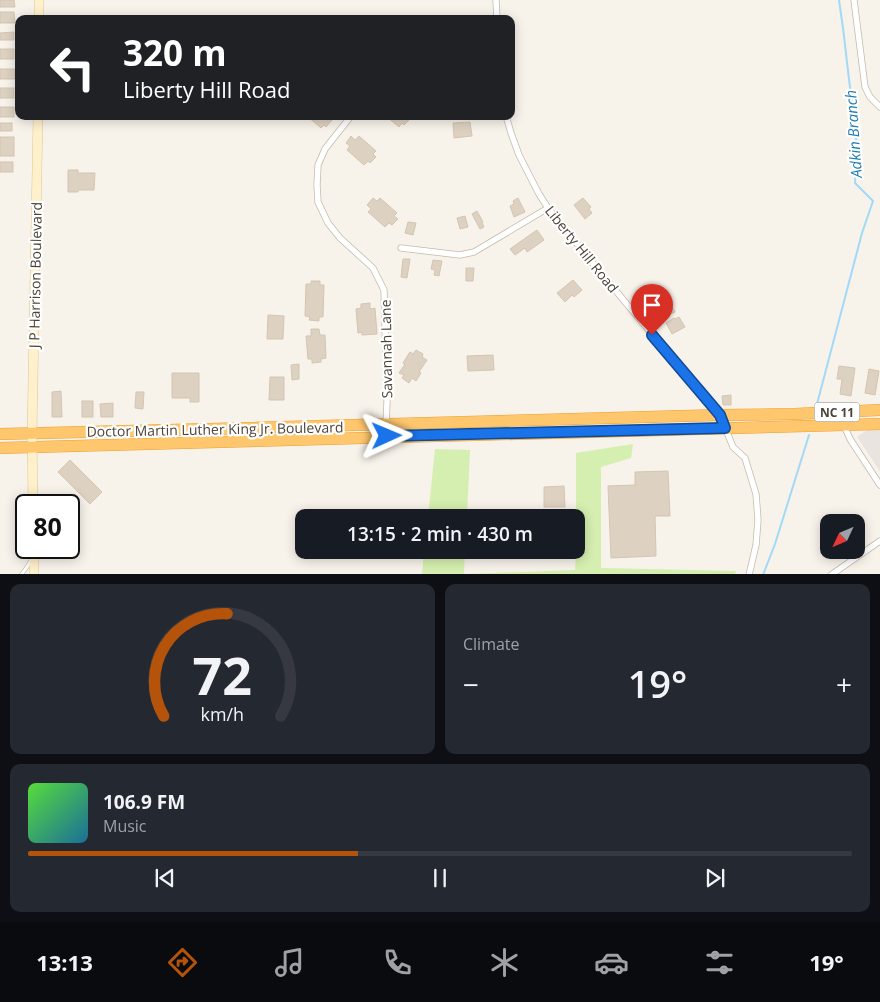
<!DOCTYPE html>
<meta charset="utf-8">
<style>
body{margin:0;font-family:"Open Sans",sans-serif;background:#242831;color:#f1f3f6;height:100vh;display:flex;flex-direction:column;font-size:19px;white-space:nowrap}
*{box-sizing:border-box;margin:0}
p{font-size:16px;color:#9ea1a6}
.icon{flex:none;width:28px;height:28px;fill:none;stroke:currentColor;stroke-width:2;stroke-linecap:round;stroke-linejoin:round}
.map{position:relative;height:574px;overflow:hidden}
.sheet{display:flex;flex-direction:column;gap:10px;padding:10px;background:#0d0f14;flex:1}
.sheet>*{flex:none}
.top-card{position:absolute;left:15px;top:15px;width:500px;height:105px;border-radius:10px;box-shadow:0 2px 12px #0003;background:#202124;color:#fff;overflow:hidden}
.needle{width:32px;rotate:226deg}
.fabs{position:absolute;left:820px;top:514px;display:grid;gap:10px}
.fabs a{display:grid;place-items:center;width:45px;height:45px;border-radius:10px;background:#171b24;box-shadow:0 2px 12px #0003;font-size:25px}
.speed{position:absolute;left:15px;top:494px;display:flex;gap:10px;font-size:25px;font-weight:700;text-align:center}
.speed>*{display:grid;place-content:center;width:65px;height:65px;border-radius:50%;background:#171b24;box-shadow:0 2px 12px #0003;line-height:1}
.speed .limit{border:2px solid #111;border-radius:8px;background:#fff;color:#111}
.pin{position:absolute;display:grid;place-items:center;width:42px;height:42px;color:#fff;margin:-51px -21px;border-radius:50% 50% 50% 0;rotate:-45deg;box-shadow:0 0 5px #0007}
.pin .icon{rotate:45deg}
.me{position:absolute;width:55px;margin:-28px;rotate:89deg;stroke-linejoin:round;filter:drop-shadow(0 0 4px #0008)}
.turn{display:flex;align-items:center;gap:18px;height:105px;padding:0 25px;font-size:22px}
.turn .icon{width:65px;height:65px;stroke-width:2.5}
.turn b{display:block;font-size:35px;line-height:42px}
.big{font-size:38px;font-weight:600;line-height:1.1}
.sheet .card{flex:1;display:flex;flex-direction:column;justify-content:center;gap:8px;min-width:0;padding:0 18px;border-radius:10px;background:#242831}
.sheet .dial{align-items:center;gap:0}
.dial svg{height:130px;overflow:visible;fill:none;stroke:#363941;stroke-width:7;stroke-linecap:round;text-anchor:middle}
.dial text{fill:#f1f3f6;stroke:none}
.song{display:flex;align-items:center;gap:15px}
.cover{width:60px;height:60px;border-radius:8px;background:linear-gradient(135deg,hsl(110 70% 55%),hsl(200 70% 35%))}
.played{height:5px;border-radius:2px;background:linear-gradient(90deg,#b45309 40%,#363941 40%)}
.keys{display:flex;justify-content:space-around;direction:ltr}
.heat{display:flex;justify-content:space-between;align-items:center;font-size:28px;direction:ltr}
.sheet .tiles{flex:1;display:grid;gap:10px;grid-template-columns:1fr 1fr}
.card:last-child{grid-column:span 2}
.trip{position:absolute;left:295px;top:509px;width:290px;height:50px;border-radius:10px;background:#171b24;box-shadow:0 2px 12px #0003;font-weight:600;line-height:50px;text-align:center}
.tabs{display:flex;height:80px;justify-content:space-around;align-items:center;background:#090b0e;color:#9ea1a6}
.tabs .icon{width:35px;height:35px}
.tabs .selected{color:#b45309}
.tabs b{font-size:22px;color:#f1f3f6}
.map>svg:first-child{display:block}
</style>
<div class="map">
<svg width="880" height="575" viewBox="0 0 880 575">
<rect width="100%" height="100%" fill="#f7f2ea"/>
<polygon fill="#e9e4df" points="880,429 880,471 857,437 867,430"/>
<g fill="#d5efb0">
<polygon points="633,444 631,458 601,467 601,568 736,571 735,574 422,574 424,550 465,550 464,574 575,570 576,550 576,453"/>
<polygon points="435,449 470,450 467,517 428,517"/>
</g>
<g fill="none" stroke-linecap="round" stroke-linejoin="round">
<g stroke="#a2d9f8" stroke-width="2">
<polyline points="817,404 862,233 873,201 855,183 857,147 843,28 839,0"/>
<polyline points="763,575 775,544 809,435"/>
</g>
</g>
<g fill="#ddd1c1" stroke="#d5c5b1">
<polygon points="0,0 14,0 15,7 0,7"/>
<polygon points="0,12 14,12 15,23 0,23"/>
<polygon points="14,32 14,40 0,40 0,33"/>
<rect x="0" y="49" width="14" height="10"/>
<rect x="0" y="69" width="15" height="10"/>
<rect x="0" y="88" width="14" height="10"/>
<rect x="0" y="107" width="14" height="10"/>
<polygon points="307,116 331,116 329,118 332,120 326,127 324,125 321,128"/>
<polygon points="386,116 407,116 410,119 404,125 402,123 399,127"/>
<polygon points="470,122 472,136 454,138 453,123"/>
<rect x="0" y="123" width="12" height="8"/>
<polygon points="351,136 355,140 359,136 376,151 373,154 376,157 370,163 368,161 364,165 347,150 350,146 346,143"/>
<rect x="0" y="137" width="14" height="19"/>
<rect x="0" y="162" width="13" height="10"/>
<polygon points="68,170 78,170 78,173 95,173 94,190 78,190 78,192 68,192"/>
<polygon points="373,198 377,201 380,198 397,213 394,216 398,219 392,225 389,223 385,227 368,212 371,209 367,205"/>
<polygon points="518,198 525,212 514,217 510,206 514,204 513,201"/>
<polygon points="583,198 591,207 589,209 592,213 585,219 574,205"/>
<polygon points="477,211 483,222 482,223 484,227 480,229 472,214"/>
<polygon points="465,216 468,227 460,229 457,218"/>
<polygon points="408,222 416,223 413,235 405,233"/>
<polygon points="537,230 544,240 527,252 525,248 515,255 510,249"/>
<polygon points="403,259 410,259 407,278 401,277"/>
<polygon points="433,260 442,261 439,276 434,275 435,270 431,269"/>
<polygon points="466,268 474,268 473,281 466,281"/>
<polygon points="573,280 582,290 574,297 572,295 565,302 557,293"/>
<polygon points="311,281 320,281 320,285 324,285 323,317 319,317 319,321 309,320 310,317 305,316 306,284 311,284"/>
<polygon points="652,288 662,302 653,308 644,294"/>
<polygon points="370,303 370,309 375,308 377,334 362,335 362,332 358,333 356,309 361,308 361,304"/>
<polygon points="670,304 675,312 661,319 657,311"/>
<polygon points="268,315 284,316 283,339 267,339"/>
<polygon points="679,317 685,327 672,334 666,323 674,318 675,319"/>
<polygon points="311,329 319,329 320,335 325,335 326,358 321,359 321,362 312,363 312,359 308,359 306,336 311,336"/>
<polygon points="416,350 423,354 422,357 427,360 419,372 421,373 416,381 412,378 409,383 402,378 404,375 399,373 405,364 403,363 410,352 413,354"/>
<polygon points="493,355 494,370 468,371 467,356"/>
<polygon points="299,364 299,379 292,380 291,365"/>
<polygon points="839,366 855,368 851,396 840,394 842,379 837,379"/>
<polygon points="869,369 879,371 875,395 865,393"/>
<polygon points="172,373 199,373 199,402 190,402 190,398 172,398"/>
<polygon points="270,377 284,377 284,400 269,400"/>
<polygon points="61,391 62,417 52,417 52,392"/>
<polygon points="136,392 144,392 143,409 135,408"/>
<polygon points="731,395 731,405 723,405 722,396"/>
<rect x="82" y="401" width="11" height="16"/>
<polygon points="113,403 113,417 101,417 100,404"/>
<polygon points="70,460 102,492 90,504 58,472"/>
<polygon points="668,471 670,516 655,516 656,556 611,558 608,486 635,485 635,472"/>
<polygon points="564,486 565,507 544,507 544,487"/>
</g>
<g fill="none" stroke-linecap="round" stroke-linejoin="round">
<g stroke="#c4baac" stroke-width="4.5">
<polyline id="lane" points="21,575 27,567 31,560"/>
</g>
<g stroke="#c4baac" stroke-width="7">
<g id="street">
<polyline points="496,0 497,19"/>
<polyline points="854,0 865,87 870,97 880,107"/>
<polyline points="351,116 325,149 318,165 317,185 318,202 328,223 340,238 373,268 384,290 387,402 386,425"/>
<polyline points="506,116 511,133 519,155 539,194 548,208 595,266 720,415 733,447 745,458 756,494 758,520 756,545 749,575"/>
<polyline points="401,248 460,255 474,252 548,208"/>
<polyline points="843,411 846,430 850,439 880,485"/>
<polyline points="831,575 880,541"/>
</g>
</g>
<g stroke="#dbc696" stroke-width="10">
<g id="secondary">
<polyline points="39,19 39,0"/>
<polyline points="33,505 32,433 38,116"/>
<polyline points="34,548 34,575"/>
</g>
</g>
<g stroke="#ef9e2d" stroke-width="12">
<g id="highway">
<polyline points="0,434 208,429 720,415 794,414 880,410"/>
<polyline points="0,448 880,424"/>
</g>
</g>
<use href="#lane" stroke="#fff" stroke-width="3"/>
<use href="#street" stroke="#fff" stroke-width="5.5"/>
<use href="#secondary" stroke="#fff0cc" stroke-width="9"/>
<use href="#highway" stroke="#ffc76d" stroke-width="11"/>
</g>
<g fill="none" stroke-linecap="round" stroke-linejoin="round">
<g stroke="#114b97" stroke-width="12">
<polyline id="route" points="387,436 725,428 720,415 652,335"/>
</g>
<use href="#route" stroke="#1a73e8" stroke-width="9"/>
</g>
<g text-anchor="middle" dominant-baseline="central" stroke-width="4.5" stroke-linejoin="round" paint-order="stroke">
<rect fill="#fff" stroke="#827b73" stroke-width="1" x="814.5" y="402.5" width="45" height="19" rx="4"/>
<g font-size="12" font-weight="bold" fill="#4c4337">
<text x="837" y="412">NC 11</text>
</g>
<g font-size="14" fill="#4c4337" stroke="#fff">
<text transform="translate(582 249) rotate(51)">Liberty Hill Road</text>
<text transform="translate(35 275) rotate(-89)">J P Harrison Boulevard</text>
<text transform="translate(386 349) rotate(-91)">Savannah Lane</text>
<text transform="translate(215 429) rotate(-1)">Doctor Martin Luther King Jr. Boulevard</text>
</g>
<g font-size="15" font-style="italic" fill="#207db4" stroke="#fff">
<text transform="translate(853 134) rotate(-94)">Adkin Branch</text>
</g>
</g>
</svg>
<div class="fabs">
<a><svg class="needle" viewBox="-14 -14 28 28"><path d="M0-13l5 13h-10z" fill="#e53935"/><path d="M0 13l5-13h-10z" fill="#9ea1a6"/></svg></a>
</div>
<div class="speed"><div class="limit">80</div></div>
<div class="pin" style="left:652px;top:335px;background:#d93025"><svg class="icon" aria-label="arrive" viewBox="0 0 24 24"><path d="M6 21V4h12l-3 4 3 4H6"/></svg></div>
<svg class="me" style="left:387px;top:436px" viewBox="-20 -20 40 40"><path d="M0-17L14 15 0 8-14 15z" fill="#1a73e8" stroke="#fff" stroke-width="4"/></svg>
<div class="trip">13:15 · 2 min · 430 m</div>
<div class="top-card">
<div class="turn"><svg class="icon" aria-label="left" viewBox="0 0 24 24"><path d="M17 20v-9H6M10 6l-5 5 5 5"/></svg><div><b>320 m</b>Liberty Hill Road</div></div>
</div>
</div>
<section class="sheet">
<div class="tiles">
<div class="card dial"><svg viewBox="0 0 100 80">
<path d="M14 69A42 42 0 1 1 86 69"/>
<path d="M14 69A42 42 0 0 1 53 6" stroke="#b45309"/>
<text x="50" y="56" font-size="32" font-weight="700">72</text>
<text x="50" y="72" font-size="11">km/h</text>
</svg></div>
<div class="card"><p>Climate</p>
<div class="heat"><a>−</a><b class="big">19°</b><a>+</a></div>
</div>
<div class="card">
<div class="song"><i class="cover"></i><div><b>106.9 FM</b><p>Music</p></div></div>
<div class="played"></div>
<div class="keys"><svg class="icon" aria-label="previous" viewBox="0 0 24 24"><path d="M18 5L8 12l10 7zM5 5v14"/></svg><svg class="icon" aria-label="pause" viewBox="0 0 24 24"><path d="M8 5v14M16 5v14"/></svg><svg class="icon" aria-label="next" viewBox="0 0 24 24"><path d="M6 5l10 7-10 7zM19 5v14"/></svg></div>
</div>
</div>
</section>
<nav class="tabs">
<b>13:13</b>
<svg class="icon selected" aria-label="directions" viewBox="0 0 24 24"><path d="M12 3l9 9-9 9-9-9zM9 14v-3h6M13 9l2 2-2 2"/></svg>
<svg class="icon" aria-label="music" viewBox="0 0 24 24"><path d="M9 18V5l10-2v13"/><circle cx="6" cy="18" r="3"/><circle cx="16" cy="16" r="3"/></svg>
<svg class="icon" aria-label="phone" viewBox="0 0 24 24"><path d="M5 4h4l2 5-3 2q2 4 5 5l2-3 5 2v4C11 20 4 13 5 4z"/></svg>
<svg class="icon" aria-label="climate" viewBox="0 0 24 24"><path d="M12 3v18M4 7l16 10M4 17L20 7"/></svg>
<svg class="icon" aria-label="car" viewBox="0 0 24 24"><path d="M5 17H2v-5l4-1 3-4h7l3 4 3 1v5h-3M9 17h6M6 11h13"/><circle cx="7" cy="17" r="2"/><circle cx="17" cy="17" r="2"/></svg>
<svg class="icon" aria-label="filters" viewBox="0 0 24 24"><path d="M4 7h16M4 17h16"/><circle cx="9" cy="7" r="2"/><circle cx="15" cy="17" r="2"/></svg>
<b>19°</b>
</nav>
